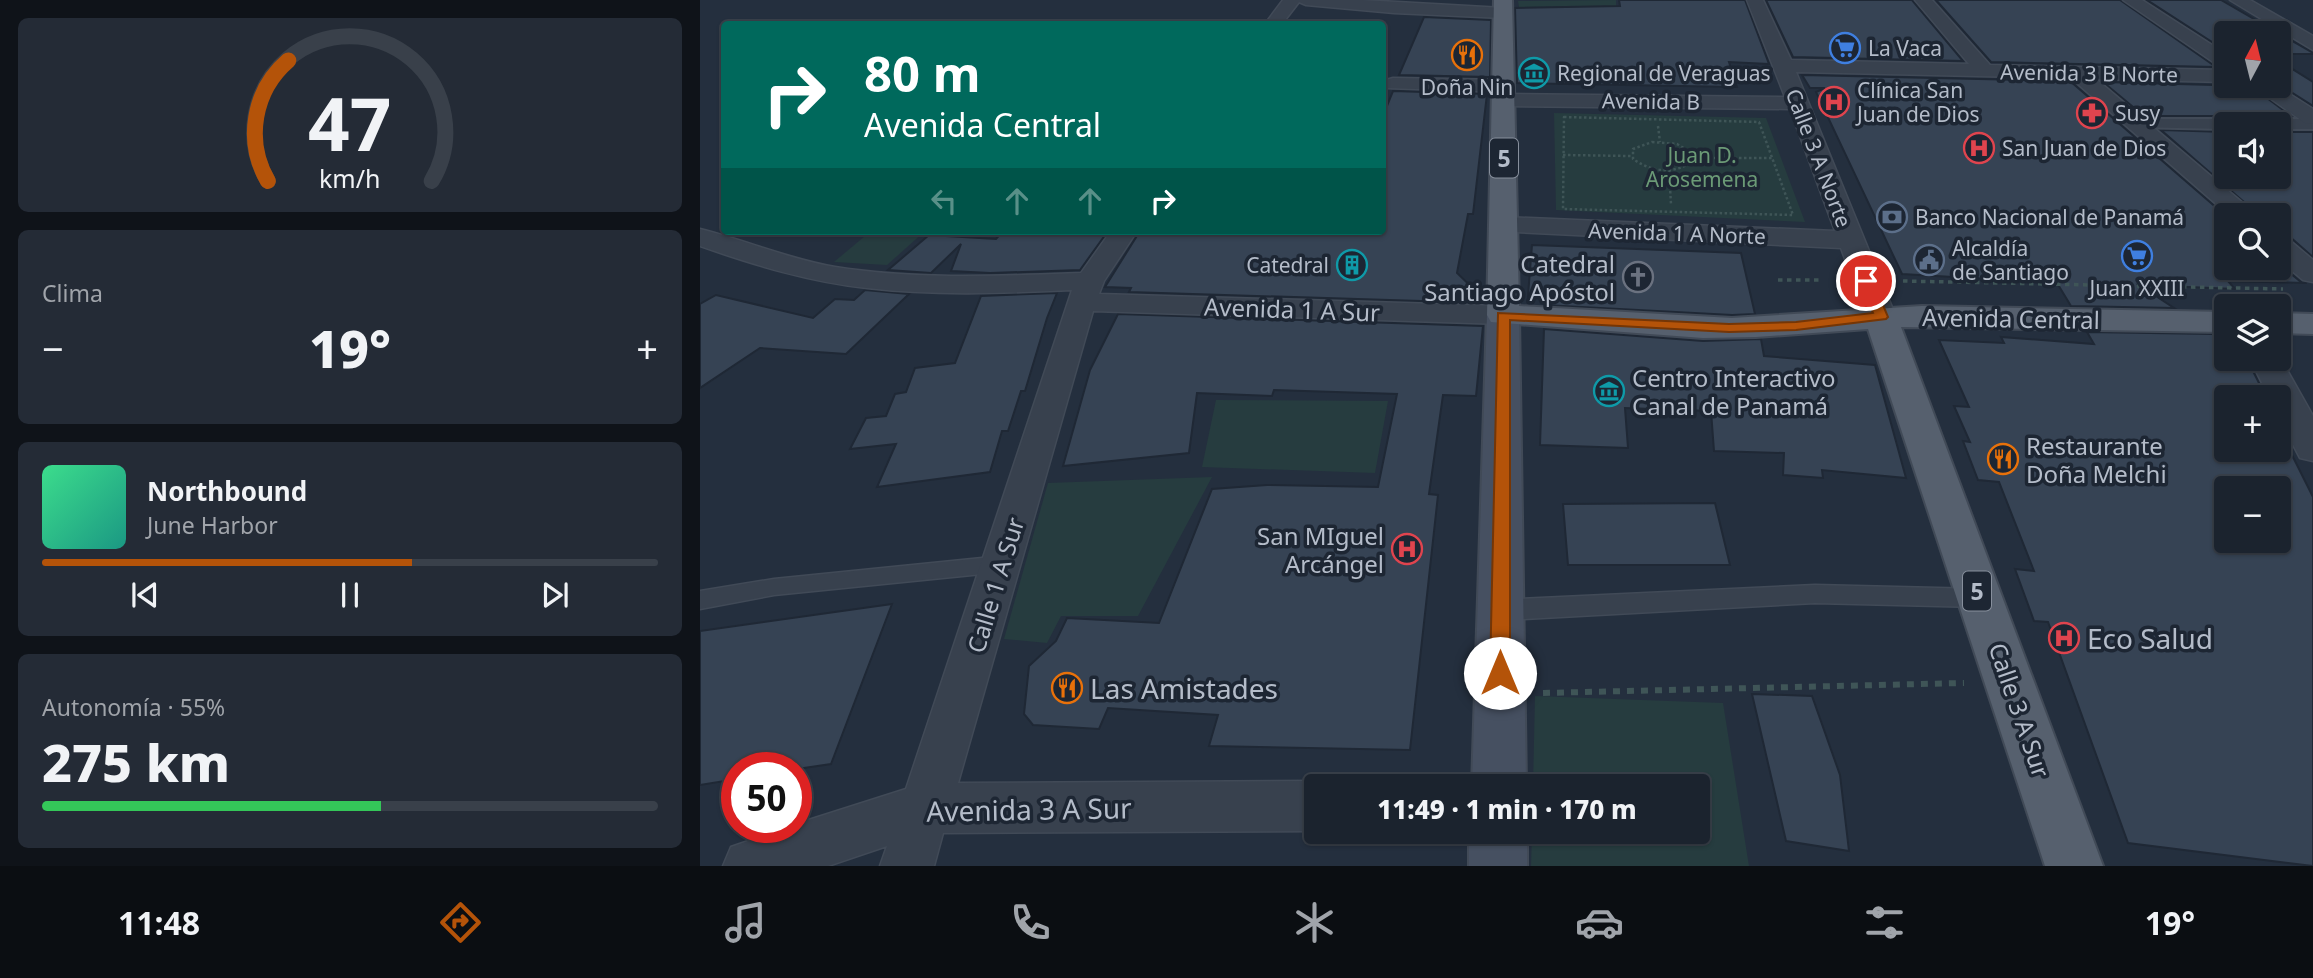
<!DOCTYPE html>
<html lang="es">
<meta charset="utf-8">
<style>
body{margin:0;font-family:"Noto Sans",sans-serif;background:#242b36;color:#f1f3f6;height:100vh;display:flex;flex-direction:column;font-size:26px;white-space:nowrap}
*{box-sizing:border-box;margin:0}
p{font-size:23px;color:#a0a4aa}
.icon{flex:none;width:38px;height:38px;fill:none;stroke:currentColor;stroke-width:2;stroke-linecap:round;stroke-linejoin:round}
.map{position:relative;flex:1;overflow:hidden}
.panel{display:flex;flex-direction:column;gap:18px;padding:18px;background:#0f1319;width:700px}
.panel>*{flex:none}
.guide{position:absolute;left:21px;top:21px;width:665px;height:214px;border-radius:7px;box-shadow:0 2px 5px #0004,0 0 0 2px #39404a;background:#00695c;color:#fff;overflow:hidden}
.needle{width:46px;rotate:7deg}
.controls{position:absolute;left:1514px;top:21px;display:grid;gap:14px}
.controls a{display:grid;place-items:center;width:77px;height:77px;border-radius:7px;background:#1b232e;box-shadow:0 2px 5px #0004,0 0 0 2px #39404a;font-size:35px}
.speed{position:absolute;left:21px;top:752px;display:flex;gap:14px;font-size:35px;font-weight:700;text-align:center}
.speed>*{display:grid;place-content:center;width:91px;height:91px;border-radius:50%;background:#1b232e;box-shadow:0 2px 5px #0004,0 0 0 2px #39404a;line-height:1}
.speed .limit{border:10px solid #d22;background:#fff;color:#111}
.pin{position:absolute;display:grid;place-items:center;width:60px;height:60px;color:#fff;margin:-30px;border:4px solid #fff;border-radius:50%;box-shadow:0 2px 7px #0007}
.me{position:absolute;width:77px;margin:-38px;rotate:0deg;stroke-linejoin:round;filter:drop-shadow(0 0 5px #0008)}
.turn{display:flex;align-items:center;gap:24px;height:147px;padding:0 28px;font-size:32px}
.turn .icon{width:91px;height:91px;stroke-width:2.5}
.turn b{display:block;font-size:49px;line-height:60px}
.lanes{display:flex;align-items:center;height:66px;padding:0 28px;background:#0003;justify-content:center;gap:35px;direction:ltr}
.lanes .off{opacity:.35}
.big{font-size:52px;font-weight:800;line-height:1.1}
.panel .widget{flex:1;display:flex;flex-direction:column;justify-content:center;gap:10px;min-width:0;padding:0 24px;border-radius:10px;background:#242b36}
.panel .dial{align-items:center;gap:0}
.dial svg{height:182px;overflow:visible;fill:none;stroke:#39404a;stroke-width:7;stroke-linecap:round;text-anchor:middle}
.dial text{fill:#f1f3f6;stroke:none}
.song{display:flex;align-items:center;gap:21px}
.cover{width:84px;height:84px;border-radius:10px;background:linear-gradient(135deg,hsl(150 70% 55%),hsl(170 70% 35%))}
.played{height:7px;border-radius:4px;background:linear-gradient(90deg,#b45309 60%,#39404a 60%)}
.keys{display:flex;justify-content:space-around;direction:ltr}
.heat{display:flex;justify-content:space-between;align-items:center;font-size:38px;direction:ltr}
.charge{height:10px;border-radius:5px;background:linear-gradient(90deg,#34c759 55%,#39404a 0)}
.trip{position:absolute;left:604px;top:774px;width:406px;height:70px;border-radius:7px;background:#1b232e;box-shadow:0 2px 5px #0004,0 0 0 2px #39404a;font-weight:800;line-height:70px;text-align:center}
.menu{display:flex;height:112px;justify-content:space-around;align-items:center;background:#0b0e12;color:#a0a4aa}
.menu .icon{width:49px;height:49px}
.menu .selected{color:#b45309}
.menu b{font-size:32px;color:#f1f3f6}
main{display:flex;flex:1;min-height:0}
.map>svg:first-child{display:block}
</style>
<main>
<section class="panel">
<div class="widget dial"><svg viewBox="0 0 100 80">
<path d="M14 69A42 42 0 1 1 86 69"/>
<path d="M14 69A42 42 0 0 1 23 16" stroke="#b45309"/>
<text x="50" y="56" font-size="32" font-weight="700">47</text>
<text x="50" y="72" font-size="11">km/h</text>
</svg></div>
<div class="widget"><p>Clima</p>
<div class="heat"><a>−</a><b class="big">19°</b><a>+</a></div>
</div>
<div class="widget">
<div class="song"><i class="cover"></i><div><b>Northbound</b><p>June Harbor</p></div></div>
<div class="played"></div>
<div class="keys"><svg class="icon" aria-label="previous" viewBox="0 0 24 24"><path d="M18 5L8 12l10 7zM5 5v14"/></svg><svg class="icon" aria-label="pause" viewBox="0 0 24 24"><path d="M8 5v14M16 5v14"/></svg><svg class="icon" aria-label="next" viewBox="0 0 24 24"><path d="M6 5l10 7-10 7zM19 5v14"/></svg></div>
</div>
<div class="widget"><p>Autonomía · 55%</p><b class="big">275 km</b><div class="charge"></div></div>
</section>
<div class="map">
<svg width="1613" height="866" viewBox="0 0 1613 866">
<rect width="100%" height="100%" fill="#242f3e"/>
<g fill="#263c3f">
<polygon points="916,0 916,6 819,7 818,1"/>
<polygon points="854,113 1066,118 1105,222 856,210"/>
<polygon points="171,231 225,231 187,265 134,262"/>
<polygon points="516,400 688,401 675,473 502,467"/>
<polygon points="512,477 438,616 361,616 347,643 304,639 348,483"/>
<polygon points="835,696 1023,703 1049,866 831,866 832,831 998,831 998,786 833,786"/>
</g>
<g fill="#364354" stroke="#1f2835" stroke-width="2" fill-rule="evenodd">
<polygon points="919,0 1045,0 1069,64 1029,62 1037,87 817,83 815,8 920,6"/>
<polygon points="1066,0 1212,0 1263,61 1093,57"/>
<polygon points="1236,0 1420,0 1516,67 1291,62"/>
<polygon points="1447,0 1521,0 1613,53 1613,54 1578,54 1578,33 1526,33 1526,51"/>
<polygon points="724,17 791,20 790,77 699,75"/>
<polygon points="1578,60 1613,82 1613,106 1578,84"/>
<polygon points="1102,75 1370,81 1526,216 1526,268 1578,268 1578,263 1601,282 1607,283 1528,281 1535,289 1439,285 1474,308 1371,306 1357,283 1202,274 1116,92 1125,88 1110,88"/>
<polygon points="1403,82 1551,86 1591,116 1577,117 1568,124 1536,124 1526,116 1444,116"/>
<polygon points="693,91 787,94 773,214 768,214 757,273 785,300 785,303 429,292 431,288 405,287 440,231 682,231 682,118"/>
<polygon points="1461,130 1526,132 1526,177 1578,177 1578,132 1613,132 1613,257 1590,237 1578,234 1578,215 1559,215"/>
<polygon points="303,231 408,231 380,270 290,273 251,271 261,244 231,273 188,270 229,235 296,239"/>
<polygon points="832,245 1041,253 1055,314 1032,315 844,305 845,296 828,296"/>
<polygon points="165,290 209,294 146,354 60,348 0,388 0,304 16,295 113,318 135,299 154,300"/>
<polygon points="357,293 347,318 325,391 321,391 308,431 302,431 290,472 177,487 196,444 150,449 166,418 186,416 195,394 206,392 215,368 255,363 281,296"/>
<polygon points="418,314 783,326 776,396 743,395 729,494 738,495 710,750 509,746 518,715 408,708 399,729 333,725 324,714 329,666 356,641 367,618 459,623 512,489 567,485 678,487 697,394 574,390 572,396 497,393 489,453 363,466 390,370"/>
<polygon points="844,329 1003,341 1061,339 1064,356 1175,365 1206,478 1122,470 1123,478 1083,475 1084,453 1014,451 1011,411 925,408 928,448 840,445"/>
<path d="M 1387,332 L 1513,334 L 1526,344 L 1526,359 L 1547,359 L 1566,397 L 1526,397 L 1526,450 L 1578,450 L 1578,427 L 1613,497 L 1613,866 L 1428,843 L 1348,622 L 1334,621 L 1315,569 L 1334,571 L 1299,482 L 1278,480 L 1263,441 L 1270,442 L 1254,406 L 1269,407 L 1239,340 L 1304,343 L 1301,337 L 1394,344 ZM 1526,488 L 1578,488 L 1578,541 L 1526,541 Z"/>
<polygon points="1015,503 1030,565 868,565 863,504"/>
<polygon points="192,604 131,764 104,768 37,768 37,779 0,785 0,631"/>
<polygon points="1052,694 1112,696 1140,775 1149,851 1086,841"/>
</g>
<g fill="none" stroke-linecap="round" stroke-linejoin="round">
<g stroke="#414a57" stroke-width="3">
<g id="service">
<polygon points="302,556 309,558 312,564 309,570 302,572 74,595 0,609 0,591 74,579"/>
<polygon points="1115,585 1279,589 1286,592 1290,598 1286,604 1279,607 1115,603 823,619 792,615 789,609 792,603 800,600"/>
</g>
</g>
<g stroke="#414a57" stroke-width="4">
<g id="pedestrian">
<polygon points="1437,119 1526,119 1534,124 1526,124 1526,129 1431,127 1429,124 1431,121"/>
<polygon points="1578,119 1613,119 1613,129 1578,129 1578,124 1570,124"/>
</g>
</g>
<g stroke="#414a57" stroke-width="3">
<g id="minor">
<polygon points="583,0 662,0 803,8 812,13 803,18 694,13 606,5 599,2 582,24 565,24"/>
<polygon points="1047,0 1063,0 1091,60 1269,64 1215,0 1232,0 1290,65 1526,70 1526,82 1396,79 1557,215 1529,215 1371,78 1096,72 1196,317 1192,323 1181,326 1170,323 1166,317 1141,248 795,231 791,225 795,219 804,217 1135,231 1090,109 804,106 797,104 794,100 797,96 804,94 1085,97"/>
<polygon points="1423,0 1442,0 1526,54 1526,68 1519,66"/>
<polygon points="1530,0 1550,0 1613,36 1613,50"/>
<polygon points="693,78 804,80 811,82 814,86 811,90 804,92 686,88 683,84 686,80"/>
<polygon points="1553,86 1577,86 1613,109 1613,124 1605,123"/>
<path d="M 0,229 C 45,240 88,259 135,267 C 216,280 299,276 381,273 L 411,231 L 437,231 L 404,281 L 399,294 L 803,306 L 814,309 L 818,315 L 814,321 L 803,324 L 393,311 L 258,783 L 616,781 L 628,786 L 616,786 L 616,831 L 243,833 L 234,866 L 180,866 L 187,846 L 128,866 L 23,866 L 31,847 L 86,828 L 96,828 L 96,824 L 206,789 L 372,290 C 303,293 235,296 167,288 C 110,282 54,265 0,246 Z"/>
<polygon points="1578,237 1588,239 1613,260 1613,282 1603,280 1578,259"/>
<polygon points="1578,354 1613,416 1613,461 1600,458 1578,416 1578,397 1569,397 1550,359 1578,359"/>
</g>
</g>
<g stroke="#414a57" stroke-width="4">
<g id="secondary">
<polygon points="803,305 815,308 819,315 826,786 772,786 787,315 791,308"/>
<rect x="769" y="831" width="58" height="35"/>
</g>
</g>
<g stroke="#414a57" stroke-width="4">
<g id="primary">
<polygon points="794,0 812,0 819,306 1032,318 1222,306 1526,312 1526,332 1201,327 1403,866 1345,866 1168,329 1056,337 1003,338 791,322 787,315"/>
<polygon points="1578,313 1613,314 1613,334 1578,333"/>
</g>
</g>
<g stroke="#3f5557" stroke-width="2.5" stroke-dasharray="2.5 2.5" stroke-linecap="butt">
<polygon points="864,117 1059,122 1093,215 863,209"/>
<polyline points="958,126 960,142"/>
<path d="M 952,142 L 977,144 L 993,154 L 993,161 C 974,175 952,172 933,159 L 933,149 Z"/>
<polyline points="863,155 931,156"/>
<polyline points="994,158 1072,158"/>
<polyline points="969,171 971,204"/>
</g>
<g stroke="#3f5557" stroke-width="3.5" stroke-dasharray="4.5 4.5" stroke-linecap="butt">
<polyline points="1078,280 1120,280"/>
<polyline points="1203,281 1583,289"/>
</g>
<polyline stroke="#3f5557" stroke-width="6" stroke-dasharray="7 7" stroke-linecap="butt" points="843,693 1264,683"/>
<use href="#service" fill="#38414e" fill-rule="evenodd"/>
<use href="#pedestrian" fill="#38414e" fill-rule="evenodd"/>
<use href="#minor" fill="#38414e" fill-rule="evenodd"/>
<use href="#secondary" fill="#465061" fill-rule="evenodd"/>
<use href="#primary" fill="#56606e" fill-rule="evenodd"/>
</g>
<polygon fill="#b45309" stroke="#753606" stroke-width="2" points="1166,277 1173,281 1188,317 1186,319 1096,330 1029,332 810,320 810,673 807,679 800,682 793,679 790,673 798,313 1029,324 1096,322 1173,313 1160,281"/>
<defs>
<g id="supermarket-ring" transform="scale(1.575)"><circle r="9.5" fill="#1d2633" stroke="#3f7fe0" stroke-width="1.5"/><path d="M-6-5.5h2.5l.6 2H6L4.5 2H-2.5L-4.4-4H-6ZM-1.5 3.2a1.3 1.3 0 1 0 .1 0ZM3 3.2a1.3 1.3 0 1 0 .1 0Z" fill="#3f7fe0"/></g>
<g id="restaurant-ring" transform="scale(1.575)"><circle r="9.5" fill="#1d2633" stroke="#e8710a" stroke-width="1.5"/><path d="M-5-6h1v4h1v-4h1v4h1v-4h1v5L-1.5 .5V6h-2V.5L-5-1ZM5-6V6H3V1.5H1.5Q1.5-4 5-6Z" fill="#e8710a"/></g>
<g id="museum-ring" transform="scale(1.575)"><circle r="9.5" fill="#1d2633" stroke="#0f9aa8" stroke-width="1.5"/><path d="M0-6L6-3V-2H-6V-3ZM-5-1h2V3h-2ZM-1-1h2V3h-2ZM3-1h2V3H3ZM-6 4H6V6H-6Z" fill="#0f9aa8"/></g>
<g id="hospital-ring" transform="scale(1.575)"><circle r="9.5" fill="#1d2633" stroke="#e0444e" stroke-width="1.5"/><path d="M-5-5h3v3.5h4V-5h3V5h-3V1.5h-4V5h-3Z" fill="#e0444e"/></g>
<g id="pharmacy-ring" transform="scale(1.575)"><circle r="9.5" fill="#1d2633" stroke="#e0444e" stroke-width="1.5"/><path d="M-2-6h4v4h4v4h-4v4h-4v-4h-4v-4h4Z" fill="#e0444e"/></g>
<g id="bank-ring" transform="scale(1.575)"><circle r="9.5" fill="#1d2633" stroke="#5c6f8a" stroke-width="1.5"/><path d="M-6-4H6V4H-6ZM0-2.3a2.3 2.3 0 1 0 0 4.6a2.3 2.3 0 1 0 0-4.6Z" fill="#5c6f8a"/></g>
<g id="civic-ring" transform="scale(1.575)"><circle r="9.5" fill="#1d2633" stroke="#5c6f8a" stroke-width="1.5"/><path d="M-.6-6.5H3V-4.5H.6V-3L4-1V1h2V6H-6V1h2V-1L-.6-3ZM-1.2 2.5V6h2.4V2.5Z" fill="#5c6f8a"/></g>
<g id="building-ring" transform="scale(1.575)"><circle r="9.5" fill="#1d2633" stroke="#0f9aa8" stroke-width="1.5"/><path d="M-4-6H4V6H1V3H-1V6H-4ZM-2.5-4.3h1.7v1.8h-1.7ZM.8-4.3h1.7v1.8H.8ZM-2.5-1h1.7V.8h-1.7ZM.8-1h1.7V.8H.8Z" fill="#0f9aa8"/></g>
<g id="church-ring" transform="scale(1.575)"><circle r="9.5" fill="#1d2633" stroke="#6b7280" stroke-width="1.5"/><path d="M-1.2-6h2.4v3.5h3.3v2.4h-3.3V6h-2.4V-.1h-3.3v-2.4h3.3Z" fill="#6b7280"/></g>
</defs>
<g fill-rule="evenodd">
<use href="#supermarket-ring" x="1145" y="48"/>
<use href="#restaurant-ring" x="767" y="55"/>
<use href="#museum-ring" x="834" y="73"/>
<use href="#hospital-ring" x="1134" y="102"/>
<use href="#pharmacy-ring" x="1392" y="113"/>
<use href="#hospital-ring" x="1279" y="148"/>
<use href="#bank-ring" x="1192" y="217"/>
<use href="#supermarket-ring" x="1437" y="256"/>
<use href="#civic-ring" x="1229" y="260"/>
<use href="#building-ring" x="652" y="265"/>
<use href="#church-ring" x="938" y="277"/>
<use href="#museum-ring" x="909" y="391"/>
<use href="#restaurant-ring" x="1303" y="459"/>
<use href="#hospital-ring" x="707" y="549"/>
<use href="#hospital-ring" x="1364" y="638"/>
<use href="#restaurant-ring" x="367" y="688"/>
</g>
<g text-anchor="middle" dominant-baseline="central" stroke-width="7" stroke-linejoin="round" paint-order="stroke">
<g font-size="21" fill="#b4bcc9" stroke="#1d2633" text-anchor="start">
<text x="1168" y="48">La Vaca</text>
<text x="857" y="73">Regional de Veraguas</text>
<text x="767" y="87" text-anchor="middle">Doña Nin</text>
<text x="1157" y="90">Clínica San<tspan x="1157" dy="24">Juan de Dios</tspan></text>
<text x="1415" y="113">Susy</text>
<text x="1302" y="148">San Juan de Dios</text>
<text x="1215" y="217">Banco Nacional de Panamá</text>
<text x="1252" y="248">Alcaldía<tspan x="1252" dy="24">de Santiago</tspan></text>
<text x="629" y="265" text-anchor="end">Catedral</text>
<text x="1437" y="288" text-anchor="middle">Juan XXIII</text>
</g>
<g font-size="21" fill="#b4bcc9" stroke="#1d2633">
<text transform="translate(1389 73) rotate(1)">Avenida 3 B Norte</text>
<text transform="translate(951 101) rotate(1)">Avenida B</text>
<text transform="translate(1119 158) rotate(69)">Calle 3 A Norte</text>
<text transform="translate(977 233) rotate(2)">Avenida 1 A Norte</text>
</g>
<g font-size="21" fill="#6b9a76" stroke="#1d2633">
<text x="1002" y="155">Juan D.<tspan x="1002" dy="24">Arosemena</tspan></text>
</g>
<g fill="#1d2633" stroke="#878f9c" stroke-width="2">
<rect x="790" y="138.5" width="28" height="39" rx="5"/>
<rect x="1263" y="571.5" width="28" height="39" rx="5"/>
</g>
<g font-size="23" font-weight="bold" fill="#b4bcc9">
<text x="804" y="158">5</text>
<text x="1277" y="591">5</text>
</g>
<g font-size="24" fill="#b4bcc9" stroke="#1d2633" text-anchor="end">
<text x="915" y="263">Catedral<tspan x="915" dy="28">Santiago Apóstol</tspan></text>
<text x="932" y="377" text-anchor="start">Centro Interactivo<tspan x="932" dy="28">Canal de Panamá</tspan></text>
<text x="1326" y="445" text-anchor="start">Restaurante<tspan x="1326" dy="28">Doña Melchi</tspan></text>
<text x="684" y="535">San MIguel<tspan x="684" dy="28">Arcángel</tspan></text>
</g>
<g font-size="24" fill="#b4bcc9" stroke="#1d2633">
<text transform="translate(592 309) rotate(2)">Avenida 1 A Sur</text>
<text transform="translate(1311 318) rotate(1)">Avenida Central</text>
<text transform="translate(295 585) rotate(-73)">Calle 1 A Sur</text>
<text transform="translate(1320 710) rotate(71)">Calle 3 A Sur</text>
</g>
<g font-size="28" fill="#b4bcc9" stroke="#1d2633" text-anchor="start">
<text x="1387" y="638">Eco Salud</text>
<text x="390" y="688">Las Amistades</text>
</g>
<g font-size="28" fill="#b4bcc9" stroke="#1d2633">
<text transform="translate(329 809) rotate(-1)">Avenida 3 A Sur</text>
</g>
</g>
</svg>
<div class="controls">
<a><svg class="needle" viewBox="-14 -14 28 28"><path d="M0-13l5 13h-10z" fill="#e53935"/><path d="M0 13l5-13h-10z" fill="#a0a4aa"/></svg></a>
<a><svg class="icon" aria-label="sound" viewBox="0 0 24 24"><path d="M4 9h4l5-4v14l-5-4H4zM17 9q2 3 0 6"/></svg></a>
<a><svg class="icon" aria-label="search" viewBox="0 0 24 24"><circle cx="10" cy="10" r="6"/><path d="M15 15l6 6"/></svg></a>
<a><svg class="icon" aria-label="layers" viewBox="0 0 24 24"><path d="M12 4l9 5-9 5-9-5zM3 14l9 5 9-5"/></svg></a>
<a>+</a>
<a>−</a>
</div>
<div class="speed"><div class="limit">50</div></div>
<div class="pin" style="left:1166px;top:281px;background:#d93025"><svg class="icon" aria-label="arrive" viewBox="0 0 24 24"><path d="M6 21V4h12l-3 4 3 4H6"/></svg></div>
<svg class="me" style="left:800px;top:673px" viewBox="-20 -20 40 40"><circle r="19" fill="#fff"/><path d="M0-13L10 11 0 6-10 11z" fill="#b45309"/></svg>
<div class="trip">11:49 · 1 min · 170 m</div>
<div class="guide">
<div class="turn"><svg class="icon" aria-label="right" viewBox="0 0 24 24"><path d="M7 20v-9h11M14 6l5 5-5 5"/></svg><div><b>80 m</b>Avenida Central</div></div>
<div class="lanes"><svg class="icon off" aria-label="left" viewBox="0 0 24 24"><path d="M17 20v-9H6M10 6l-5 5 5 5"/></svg><svg class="icon off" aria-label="ahead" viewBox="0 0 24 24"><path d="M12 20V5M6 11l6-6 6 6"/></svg><svg class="icon off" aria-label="ahead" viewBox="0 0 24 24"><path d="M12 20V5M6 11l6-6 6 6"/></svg><svg class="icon" aria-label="right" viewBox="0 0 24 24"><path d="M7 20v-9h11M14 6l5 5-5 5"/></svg></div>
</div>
</div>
</main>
<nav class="menu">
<b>11:48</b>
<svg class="icon selected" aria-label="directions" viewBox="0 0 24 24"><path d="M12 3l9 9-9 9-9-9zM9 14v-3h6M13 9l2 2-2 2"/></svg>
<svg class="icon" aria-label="music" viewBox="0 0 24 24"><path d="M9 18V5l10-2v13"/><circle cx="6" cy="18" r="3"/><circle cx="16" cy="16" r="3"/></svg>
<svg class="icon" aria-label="phone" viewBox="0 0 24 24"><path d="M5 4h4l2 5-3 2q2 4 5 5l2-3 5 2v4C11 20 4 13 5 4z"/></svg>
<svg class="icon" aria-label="climate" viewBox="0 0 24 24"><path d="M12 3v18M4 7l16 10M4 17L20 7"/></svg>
<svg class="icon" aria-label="car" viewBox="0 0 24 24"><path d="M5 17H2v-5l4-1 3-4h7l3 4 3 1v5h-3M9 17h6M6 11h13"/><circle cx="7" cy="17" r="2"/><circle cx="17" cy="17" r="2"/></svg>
<svg class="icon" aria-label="filters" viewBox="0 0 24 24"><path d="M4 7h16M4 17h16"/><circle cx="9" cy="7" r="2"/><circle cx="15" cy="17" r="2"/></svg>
<b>19°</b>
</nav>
